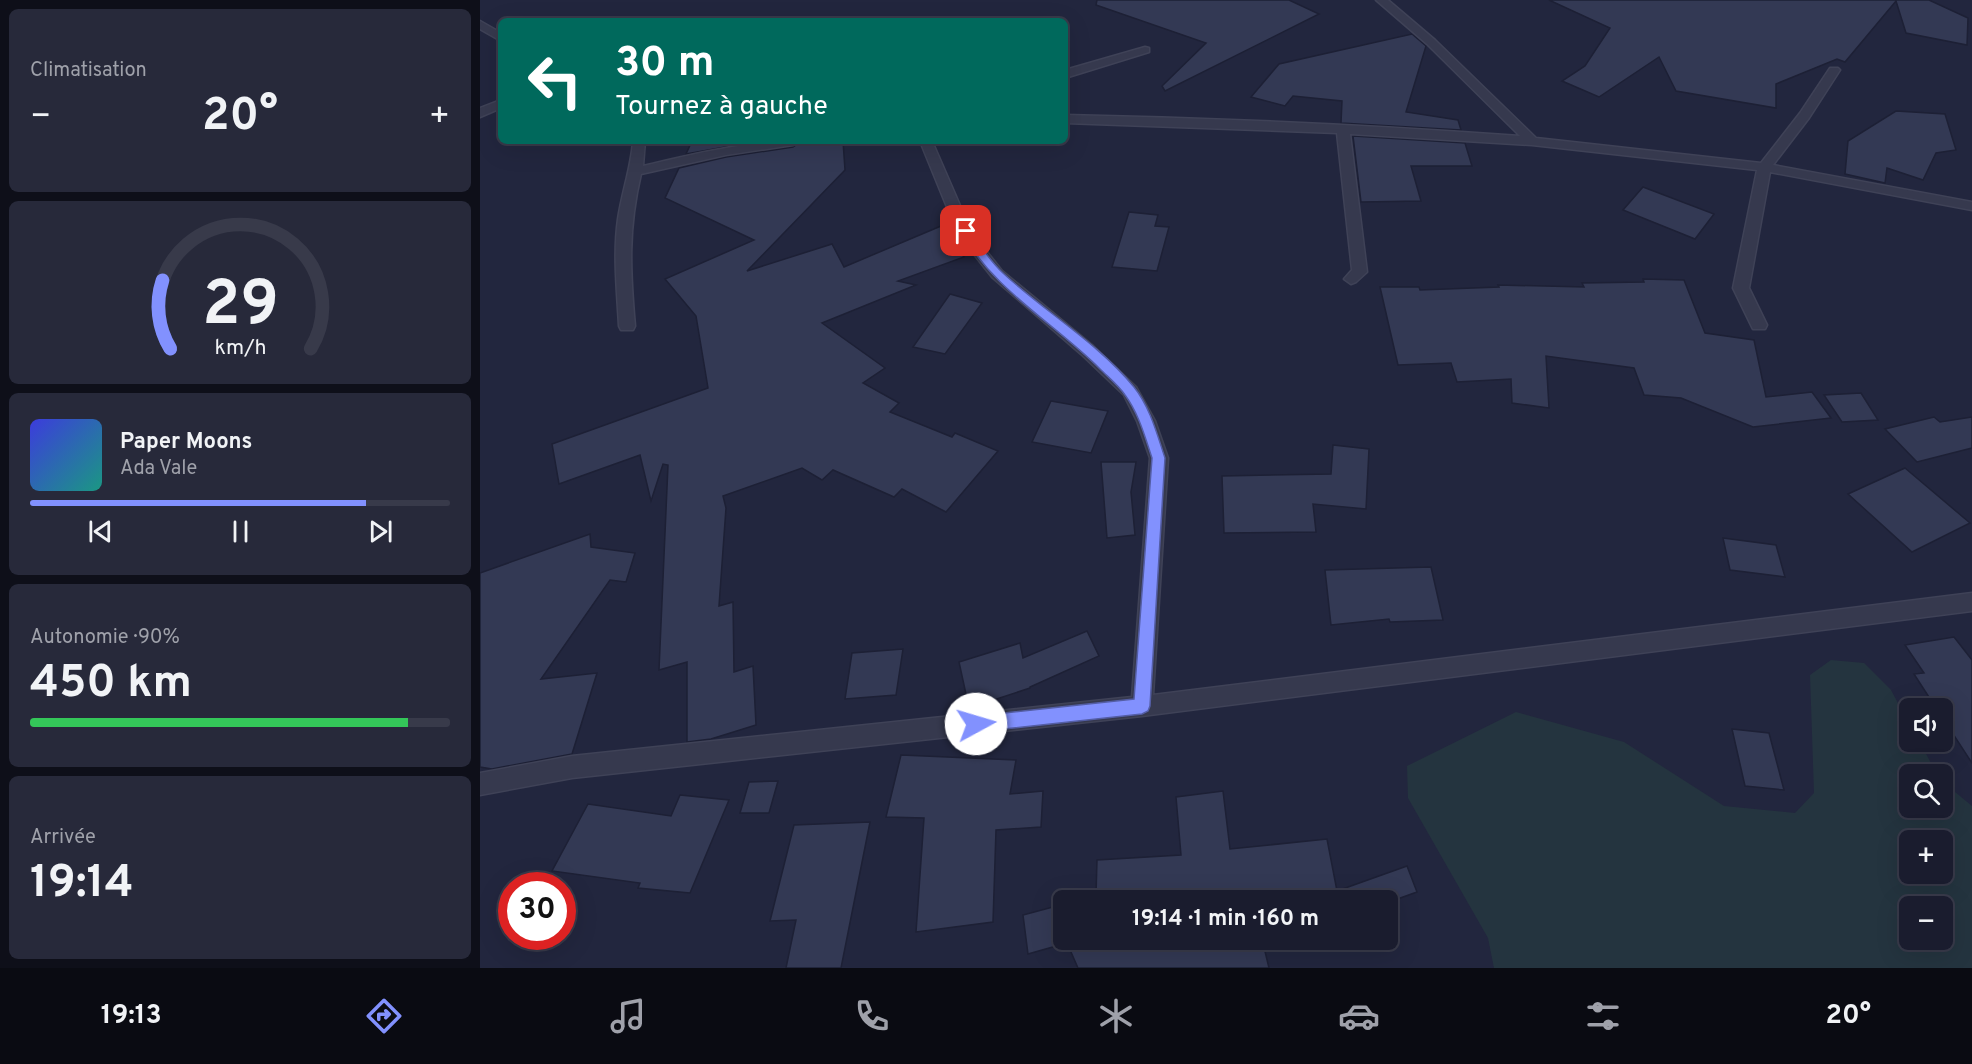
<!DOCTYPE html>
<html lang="fr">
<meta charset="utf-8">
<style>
body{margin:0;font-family:Overpass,sans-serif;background:#27293a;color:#f1f3f6;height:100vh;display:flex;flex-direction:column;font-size:22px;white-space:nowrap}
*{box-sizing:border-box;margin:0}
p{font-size:20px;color:#9fa1aa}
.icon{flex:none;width:33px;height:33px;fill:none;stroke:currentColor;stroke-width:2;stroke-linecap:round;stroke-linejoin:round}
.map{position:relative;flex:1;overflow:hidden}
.details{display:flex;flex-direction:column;gap:9px;padding:9px;background:#0e0f19;width:480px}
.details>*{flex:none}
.banner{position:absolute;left:18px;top:18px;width:570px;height:126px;border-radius:9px;box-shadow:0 6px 24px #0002,0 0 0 2px #383a4a;background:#00695c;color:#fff;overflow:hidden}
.fabs{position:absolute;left:1419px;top:698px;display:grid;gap:12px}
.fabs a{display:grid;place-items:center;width:54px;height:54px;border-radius:9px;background:#1a1c2e;box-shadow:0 6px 24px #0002,0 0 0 2px #383a4a;font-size:30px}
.speed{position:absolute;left:18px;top:872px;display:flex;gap:12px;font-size:30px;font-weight:700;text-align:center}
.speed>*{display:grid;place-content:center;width:78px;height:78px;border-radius:50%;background:#1a1c2e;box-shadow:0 6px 24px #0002,0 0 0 2px #383a4a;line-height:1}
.speed .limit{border:9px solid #d22;background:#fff;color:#111}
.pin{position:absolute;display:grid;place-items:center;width:51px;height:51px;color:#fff;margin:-26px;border-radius:12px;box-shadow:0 3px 9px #0006}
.me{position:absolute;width:66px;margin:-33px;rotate:84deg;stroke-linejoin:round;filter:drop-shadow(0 0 4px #0008)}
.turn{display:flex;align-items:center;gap:21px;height:126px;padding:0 18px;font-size:27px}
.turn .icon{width:78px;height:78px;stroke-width:2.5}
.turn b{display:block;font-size:42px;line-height:51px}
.big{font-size:45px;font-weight:700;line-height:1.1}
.details .tile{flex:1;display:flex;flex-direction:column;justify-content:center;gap:9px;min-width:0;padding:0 21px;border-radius:9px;background:#27293a}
.details .dial{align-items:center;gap:0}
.dial svg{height:156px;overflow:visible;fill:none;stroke:#383a4a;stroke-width:7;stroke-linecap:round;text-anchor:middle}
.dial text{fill:#f1f3f6;stroke:none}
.song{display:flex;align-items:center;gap:18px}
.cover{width:72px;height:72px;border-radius:9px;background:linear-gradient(135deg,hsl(240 70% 55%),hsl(170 70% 35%))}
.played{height:6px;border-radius:3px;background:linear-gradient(90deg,#8291fe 80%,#383a4a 80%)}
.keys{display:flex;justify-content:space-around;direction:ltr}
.heat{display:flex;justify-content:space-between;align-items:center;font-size:33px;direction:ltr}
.charge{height:9px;border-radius:4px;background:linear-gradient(90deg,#34c759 90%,#383a4a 0)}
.trip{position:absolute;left:573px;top:890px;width:345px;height:60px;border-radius:9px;background:#1a1c2e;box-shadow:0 6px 24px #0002,0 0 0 2px #383a4a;font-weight:700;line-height:60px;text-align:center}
.menu{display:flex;height:96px;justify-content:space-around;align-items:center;background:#0a0b12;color:#9fa1aa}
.menu .icon{width:42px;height:42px}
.menu .active{color:#8291fe}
.menu b{font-size:27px;color:#f1f3f6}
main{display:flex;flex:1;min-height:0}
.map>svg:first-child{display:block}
</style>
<main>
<section class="details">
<div class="tile"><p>Climatisation</p>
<div class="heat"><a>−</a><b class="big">20°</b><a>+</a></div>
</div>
<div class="tile dial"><svg viewBox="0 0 100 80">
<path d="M14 69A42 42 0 1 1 86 69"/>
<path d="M14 69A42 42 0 0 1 10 34" stroke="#8291fe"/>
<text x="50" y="56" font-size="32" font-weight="700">29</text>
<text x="50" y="72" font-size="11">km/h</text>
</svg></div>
<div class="tile">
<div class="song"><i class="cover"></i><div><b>Paper Moons</b><p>Ada Vale</p></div></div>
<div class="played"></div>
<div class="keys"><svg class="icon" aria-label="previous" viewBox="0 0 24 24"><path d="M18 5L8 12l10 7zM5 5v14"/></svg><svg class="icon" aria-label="pause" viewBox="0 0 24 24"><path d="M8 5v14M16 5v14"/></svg><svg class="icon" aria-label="next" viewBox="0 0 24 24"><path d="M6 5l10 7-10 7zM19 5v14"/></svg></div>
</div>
<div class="tile"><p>Autonomie · 90%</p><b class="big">450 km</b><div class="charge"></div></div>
<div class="tile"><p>Arrivée</p><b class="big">19:14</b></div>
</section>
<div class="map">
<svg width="1492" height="968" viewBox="0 0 1492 968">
<rect width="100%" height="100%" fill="#22263e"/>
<path fill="#24343f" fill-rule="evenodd" d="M 1351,660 L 1384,663 L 1411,690 L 1429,724 L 1430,741 L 1439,741 L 1457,774 L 1430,774 L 1430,807 L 1462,807 L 1463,782 L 1492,806 L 1492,968 L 1014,968 L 1008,938 L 928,798 L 927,766 L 1036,712 L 1144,742 L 1244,806 L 1315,813 L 1334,793 L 1330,675 ZM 1430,840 L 1462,840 L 1462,873 L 1430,873 ZM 1430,906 L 1462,906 L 1462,939 L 1430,939 Z"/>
<g fill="#333954" stroke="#1d2035" stroke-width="1.5">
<polygon points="617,0 809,0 839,14 685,91 682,86 726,43 616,5"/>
<polygon points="1069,0 1449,0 1488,18 1487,45 1426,33 1416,1 1365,62 1357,59 1296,84 1296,108 1196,91 1179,57 1119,97 1082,81 1105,66 1130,28"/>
<polygon points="932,34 946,46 926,112 978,120 981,130 861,123 862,101 813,96 805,106 771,97 799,64"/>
<polygon points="1416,111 1465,114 1476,150 1456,153 1443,180 1407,168 1405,183 1365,174 1368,141"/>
<polygon points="873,136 985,143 992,166 931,166 941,201 881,202"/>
<polygon points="212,141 279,141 206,154"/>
<polygon points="321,141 363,141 365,170 267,271 352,244 364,267 461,226 484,257 418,281 436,285 342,323 405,368 383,383 419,403 410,412 472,437 475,433 518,451 466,512 422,489 414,497 353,470 342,480 322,468 243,496 246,508 239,606 253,602 254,672 273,666 276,725 231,739 207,742 207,662 179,670 188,465 183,464 171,501 160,455 79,484 72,444 228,388 216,316 185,279 274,240 185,198 199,168 246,157 313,147"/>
<polygon points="1163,187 1234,214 1215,239 1143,210"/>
<polygon points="649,212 678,215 675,226 689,227 677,271 632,267"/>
<polygon points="1163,279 1204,280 1225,333 1274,340 1286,397 1332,392 1351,418 1273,427 1201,398 1164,395 1154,368 1066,356 1069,408 1032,403 1031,379 977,382 971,363 918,365 900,287 939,287 940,290 1019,287 1018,285 1104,287 1102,283 1164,282"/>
<polygon points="470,294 502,303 465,354 433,347"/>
<polygon points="1381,393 1398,420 1362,422 1344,395"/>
<polygon points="571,401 628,411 611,453 552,442"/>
<polygon points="1454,417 1460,422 1492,417 1492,448 1437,462 1405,429"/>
<polygon points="853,445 889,449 886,509 833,504 836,532 744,533 742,476 851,474"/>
<polygon points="621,462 656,462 651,492 655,535 627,538"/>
<polygon points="1425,468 1490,523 1432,552 1368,494"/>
<polygon points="110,534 111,547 155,553 146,582 130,580 61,679 117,673 92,754 12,769 0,767 0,573"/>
<polygon points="1243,538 1296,545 1305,577 1250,570"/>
<polygon points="951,567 963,620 910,622 909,619 851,625 845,570"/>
<polygon points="607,631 619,656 550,687 550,688 489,708 479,662 540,643 543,658"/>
<polygon points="1474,637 1492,660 1492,763 1462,717 1462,708 1456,708 1434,674 1444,673 1425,645"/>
<polygon points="423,649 416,695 365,699 372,653"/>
<polygon points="1252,729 1289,733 1304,790 1265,786"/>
<polygon points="421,755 536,760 530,794 563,791 561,827 516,830 513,922 436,932 444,818 406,817"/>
<polygon points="298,781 289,813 260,813 269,782"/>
<polygon points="743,791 750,849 847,839 857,891 927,866 937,892 912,901 919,918 908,919 908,900 599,900 616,895 617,860 701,855 696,797"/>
<polygon points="200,795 249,800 210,893 158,888 160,883 72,871 108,804 191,816"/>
<polygon points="390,822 361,968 306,968 316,920 290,921 314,825"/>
<polygon points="584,904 584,939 782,939 789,968 598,968 587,943 548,954 543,915"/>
</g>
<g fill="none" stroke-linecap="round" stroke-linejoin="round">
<g stroke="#3f4257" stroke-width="3">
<g id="minor">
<path d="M 896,0 L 908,0 L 955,40 L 1056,138 L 1281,163 L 1320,113 L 1350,68 L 1358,68 L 1360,70 L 1329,118 L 1293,165 L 1492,202 L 1492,210 L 1290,172 L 1269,288 L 1287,325 L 1285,329 L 1273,329 L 1271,325 L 1253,288 L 1277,170 L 1052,145 L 870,134 L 887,272 L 876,282 L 871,284 L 864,279 L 872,270 L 857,133 L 585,123 L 585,115 C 737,118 889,125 1040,136 L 947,44 Z"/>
<polygon points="0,21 21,33 21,41 0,29"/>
<polygon points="665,47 669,48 669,52 585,78 585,70"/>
<polygon points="21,100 21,108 0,117 0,108"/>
<path d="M 153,141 L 165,141 L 163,166 C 215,154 266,141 319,141 L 313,145 L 246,155 L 161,174 C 148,229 150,270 155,326 L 153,330 L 141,330 L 139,326 C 137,290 133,254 138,219 C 142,192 151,168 153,141 Z"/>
<polygon points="440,141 452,141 485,217 500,243 522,271 613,346 656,387 675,421 688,458 673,695 1492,593 1492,611 662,716 92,778 0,795 0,773 92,756 652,697 670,458 657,421 644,395 601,354 512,277 489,248 471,217"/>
</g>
</g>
<use href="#minor" fill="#36394e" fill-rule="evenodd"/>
</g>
<path fill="#8291fe" stroke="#545ea5" stroke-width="1.5" d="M 486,228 L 490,229 C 499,244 509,260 523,273 C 564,311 618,343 654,387 C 670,407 677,434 685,458 L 670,706 L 668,711 L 662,714 L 496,732 L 490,729 L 488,724 L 490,718 L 496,716 L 654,699 L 672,458 C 665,437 659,414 645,395 C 639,386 628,377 620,369 C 574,323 512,289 481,231 Z"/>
</svg>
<div class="fabs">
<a><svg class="icon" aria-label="sound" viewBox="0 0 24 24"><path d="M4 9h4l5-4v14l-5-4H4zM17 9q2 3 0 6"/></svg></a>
<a><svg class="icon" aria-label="search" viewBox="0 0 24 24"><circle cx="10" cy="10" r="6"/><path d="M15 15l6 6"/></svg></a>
<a>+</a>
<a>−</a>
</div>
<div class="speed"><div class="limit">30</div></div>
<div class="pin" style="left:486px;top:231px;background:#d93025"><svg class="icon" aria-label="arrive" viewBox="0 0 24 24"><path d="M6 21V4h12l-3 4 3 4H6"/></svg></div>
<svg class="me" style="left:496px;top:724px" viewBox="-20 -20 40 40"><circle r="19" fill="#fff"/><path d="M0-13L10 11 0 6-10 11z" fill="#8291fe"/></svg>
<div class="trip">19:14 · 1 min · 160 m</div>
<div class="banner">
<div class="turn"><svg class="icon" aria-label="left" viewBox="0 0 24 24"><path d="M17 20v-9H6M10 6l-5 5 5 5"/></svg><div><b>30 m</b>Tournez à gauche</div></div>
</div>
</div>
</main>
<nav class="menu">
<b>19:13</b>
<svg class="icon active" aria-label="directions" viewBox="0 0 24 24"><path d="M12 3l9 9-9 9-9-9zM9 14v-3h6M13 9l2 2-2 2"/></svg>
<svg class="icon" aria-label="music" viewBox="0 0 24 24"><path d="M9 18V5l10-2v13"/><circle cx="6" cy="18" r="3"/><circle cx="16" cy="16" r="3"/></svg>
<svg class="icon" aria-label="phone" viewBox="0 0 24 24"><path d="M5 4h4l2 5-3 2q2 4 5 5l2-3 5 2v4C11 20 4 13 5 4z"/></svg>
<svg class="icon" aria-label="climate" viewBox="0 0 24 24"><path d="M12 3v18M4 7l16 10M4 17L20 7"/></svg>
<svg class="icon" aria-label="car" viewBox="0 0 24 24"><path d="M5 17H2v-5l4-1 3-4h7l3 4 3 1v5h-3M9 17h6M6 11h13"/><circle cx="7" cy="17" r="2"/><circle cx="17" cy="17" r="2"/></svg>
<svg class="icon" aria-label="filters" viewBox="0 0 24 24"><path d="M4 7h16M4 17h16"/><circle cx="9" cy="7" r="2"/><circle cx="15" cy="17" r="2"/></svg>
<b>20°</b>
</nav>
